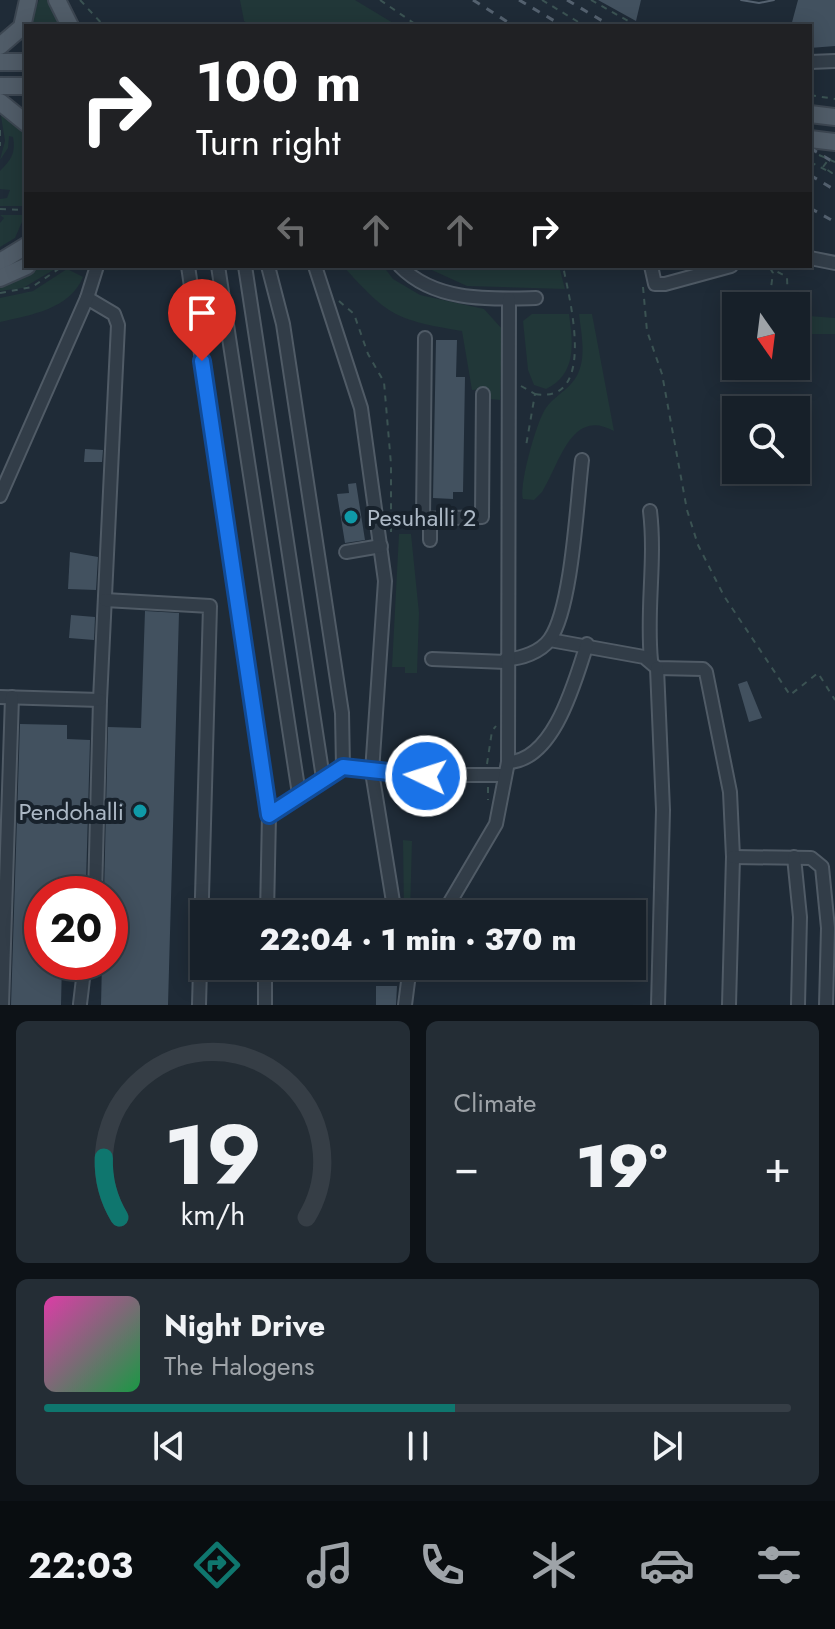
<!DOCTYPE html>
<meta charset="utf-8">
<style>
body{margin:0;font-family:Jost,sans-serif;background:#242d35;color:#f1f3f6;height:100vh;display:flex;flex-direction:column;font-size:30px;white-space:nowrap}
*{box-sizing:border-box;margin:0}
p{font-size:26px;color:#9ea3a8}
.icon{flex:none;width:44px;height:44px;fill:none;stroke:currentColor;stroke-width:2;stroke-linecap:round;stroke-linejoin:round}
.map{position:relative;height:1005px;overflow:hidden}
.panel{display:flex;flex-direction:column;gap:16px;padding:16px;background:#0d1217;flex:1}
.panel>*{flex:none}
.hud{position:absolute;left:24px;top:24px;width:788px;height:244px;border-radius:0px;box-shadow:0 4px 20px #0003,0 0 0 2px #363e46;background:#202124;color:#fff;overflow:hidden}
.needle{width:52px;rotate:166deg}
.controls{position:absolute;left:722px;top:292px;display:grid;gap:16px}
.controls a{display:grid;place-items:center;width:88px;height:88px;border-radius:0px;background:#172029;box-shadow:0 4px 20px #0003,0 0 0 2px #363e46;font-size:40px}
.speed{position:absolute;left:24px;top:876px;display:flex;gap:16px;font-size:40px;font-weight:700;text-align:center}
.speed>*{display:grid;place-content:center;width:104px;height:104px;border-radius:50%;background:#172029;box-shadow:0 4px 20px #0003,0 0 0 2px #363e46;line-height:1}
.speed .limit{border:12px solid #d22;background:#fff;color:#111}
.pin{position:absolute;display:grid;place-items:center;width:68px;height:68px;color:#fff;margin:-82px -34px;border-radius:50% 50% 50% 0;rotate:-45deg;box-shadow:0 0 8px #0007}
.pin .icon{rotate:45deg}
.me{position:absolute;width:88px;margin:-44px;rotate:274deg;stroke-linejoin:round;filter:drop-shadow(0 0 6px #0008)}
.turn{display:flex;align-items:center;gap:28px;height:168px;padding:0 40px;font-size:36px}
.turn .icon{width:104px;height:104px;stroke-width:2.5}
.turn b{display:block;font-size:56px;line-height:68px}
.lanes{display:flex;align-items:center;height:76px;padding:0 40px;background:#0003;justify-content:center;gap:40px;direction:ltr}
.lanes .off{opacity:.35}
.big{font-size:60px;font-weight:800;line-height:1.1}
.panel .tile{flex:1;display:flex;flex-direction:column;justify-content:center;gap:12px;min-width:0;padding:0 28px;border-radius:12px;background:#242d35}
.panel .dial{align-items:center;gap:0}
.dial svg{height:208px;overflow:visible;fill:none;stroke:#363e46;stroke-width:7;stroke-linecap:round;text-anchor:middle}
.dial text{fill:#f1f3f6;stroke:none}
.song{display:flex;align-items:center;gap:24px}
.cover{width:96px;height:96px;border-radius:12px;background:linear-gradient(135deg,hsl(320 70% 55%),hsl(140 70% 35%))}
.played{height:8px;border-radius:4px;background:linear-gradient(90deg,#0f766e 55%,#363e46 55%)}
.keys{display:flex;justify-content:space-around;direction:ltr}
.heat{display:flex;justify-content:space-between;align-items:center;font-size:44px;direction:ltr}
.panel .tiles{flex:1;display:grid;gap:16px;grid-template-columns:1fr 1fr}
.tile:last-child{grid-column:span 2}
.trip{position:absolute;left:190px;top:900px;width:456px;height:80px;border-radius:0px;background:#172029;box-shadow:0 4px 20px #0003,0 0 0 2px #363e46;font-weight:800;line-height:80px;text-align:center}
.tab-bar{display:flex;height:128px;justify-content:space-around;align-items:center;background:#090d10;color:#9ea3a8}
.tab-bar .icon{width:56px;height:56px}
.tab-bar .on{color:#0f766e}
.tab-bar b{font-size:36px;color:#f1f3f6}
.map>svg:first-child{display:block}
</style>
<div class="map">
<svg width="835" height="1005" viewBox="0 0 835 1005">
<rect width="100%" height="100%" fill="#1f2b37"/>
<g fill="#213738">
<polygon points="39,0 49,0 62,26 30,26"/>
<polygon points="240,0 355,0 398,26 252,26 244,21"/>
<path d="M 0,110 L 26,136 L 26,206 L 0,206 L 0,199 L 7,198 L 10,190 L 0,189 L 0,171 C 11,160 16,153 13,137 L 9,136 L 8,148 L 0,160 L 5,141 Z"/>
<polygon points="0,215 25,215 15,238 0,247 0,223 4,218"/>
<polygon points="38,266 60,266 23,288 0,291 0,286 23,278"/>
<path d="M 343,266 L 383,266 L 393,279 L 420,295 L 484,309 L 502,329 L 500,400 L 490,399 L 485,389 L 472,390 L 462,331 C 396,320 388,316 343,266 Z"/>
<polygon points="423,266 559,266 565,289 467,286"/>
<path d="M 67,269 L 83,277 C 70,309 31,315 0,322 L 0,298 L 33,291 Z"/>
<path d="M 532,314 L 569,314 C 573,343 577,374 546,389 L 534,385 L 528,370 L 523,321 Z"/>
<path d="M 579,314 L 592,314 L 614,431 C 571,407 560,463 542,492 L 534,500 L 523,499 C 519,484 537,420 546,408 C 557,393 572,389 579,371 C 586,354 581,332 579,314 Z"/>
<polygon points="796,315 835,318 835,334 796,334"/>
<polygon points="399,534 411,534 419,613 417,673 405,673 405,667 392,667"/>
<polygon points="403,840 412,841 410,914 404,914"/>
</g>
<g fill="#42515f">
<polygon points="598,0 641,0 636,21"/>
<polygon points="798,0 835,0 835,46 810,48 810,26 791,26"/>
<polygon points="436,340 457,340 456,377 465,377 463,492 453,492 453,499 433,498"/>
<polygon points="85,449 103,450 102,462 84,462"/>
<polygon points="356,483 365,540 345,543 337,494 349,493 348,484"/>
<polygon points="70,552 98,557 96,590 68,589"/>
<polygon points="145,611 179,613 168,1005 101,1005 102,962 110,962 110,894 104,894 108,727 141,728"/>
<polygon points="71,615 95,617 94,640 69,638"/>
<polygon points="747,681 762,718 749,722 738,684"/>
<polygon points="20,724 67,725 67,739 90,740 86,883 65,883 64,894 42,894 42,962 62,962 61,1005 11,1005"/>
<polygon points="376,986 397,986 396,1005 376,1005"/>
</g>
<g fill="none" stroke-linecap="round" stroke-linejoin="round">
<g stroke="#505b66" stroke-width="16">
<g id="minor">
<polyline points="810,62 835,61"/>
<polyline points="810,258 835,263"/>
<polyline points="188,266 269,815 267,914"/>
<polyline points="218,266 299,794"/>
<polyline points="245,266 323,778"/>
<polyline points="268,266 283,324 342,713 343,767"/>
<polyline points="315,266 361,408 385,581 372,772 395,914"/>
<path d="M 400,266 C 435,302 489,299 536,298"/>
<polyline points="651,266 655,284 665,284 731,266"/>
<polyline points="87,298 114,314 118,325 100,700 95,894"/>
<polyline points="425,338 423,519 482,517 483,394"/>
<polyline points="0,496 87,298 97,266"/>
<path d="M 650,511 C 656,561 646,610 651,660"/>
<polyline points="430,519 430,540"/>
<polyline points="346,552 381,546"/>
<polyline points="105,600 210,606 199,1005"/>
<polyline points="550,640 644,657 657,668 703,669 706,672 730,792 733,857 729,1005"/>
<polyline points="432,659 506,662"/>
<path d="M 506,659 C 521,659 541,652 550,639 C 572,608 577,501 582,460"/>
<polyline points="657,668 663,810 658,1005"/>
<polyline points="0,697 100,700"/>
<path d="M 508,762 C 554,761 575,681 587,644"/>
<polyline points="269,815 343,767 405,775 504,775"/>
<polyline points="733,857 811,858 822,867 828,928 826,1005"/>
<polyline points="794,857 800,917 798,1005"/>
<polyline points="443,914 496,824 508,762 509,299"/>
<polyline points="80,1004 85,962"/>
<polyline points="2,1005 12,697"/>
<polyline points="265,1005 265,966"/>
<polyline points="405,1005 410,966"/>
</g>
</g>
<g stroke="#3c4651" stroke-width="20">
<g id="major">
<polyline points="57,0 70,26"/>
<polyline points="0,46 22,27 28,0"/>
<polyline points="0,62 26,62"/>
<polyline points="0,86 26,86"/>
<polyline points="0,102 26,123"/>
<polyline points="810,114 835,117"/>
<polyline points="810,139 835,142"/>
<polyline points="0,262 26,246"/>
<polyline points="0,278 27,266"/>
</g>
</g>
<g stroke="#3b5353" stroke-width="2" stroke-dasharray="6 6" stroke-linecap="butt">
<polyline points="80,0 104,26"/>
<polyline points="380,0 418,26"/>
<polyline points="542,0 585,26"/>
<polyline points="591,0 637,26"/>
<polyline points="810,95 835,99"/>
<polyline points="0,130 0,146"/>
<polyline points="810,162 832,173 823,167"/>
<polyline points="0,209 26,210"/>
<polyline points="767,266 787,277 788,306"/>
<polyline points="770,268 773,273 770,295"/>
<polyline points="643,287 647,331 662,374 687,510 698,545 724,596 790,695 818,673 835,700"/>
<polyline points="0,293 32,287 63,266"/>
<polyline points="339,301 354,314 368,354 384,382 391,464 391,532"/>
<polyline points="521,386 535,394 526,446"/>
<path d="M 535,394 C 598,405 569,297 563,266"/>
<polyline points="487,764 492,731 496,726"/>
<polyline points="488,787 488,800"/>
</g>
<use href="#minor" stroke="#323d48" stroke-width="12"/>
<use href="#major" stroke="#505c68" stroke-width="16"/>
<polyline stroke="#54616f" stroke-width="2" points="741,0 759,3 774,0"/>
<g stroke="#54616f" stroke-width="3" stroke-dasharray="8 8" stroke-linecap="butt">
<polyline points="473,0 514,26"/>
<polyline points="519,0 563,26"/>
<polyline points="567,0 611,26"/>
<polyline points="810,148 835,163"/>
<polyline points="810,175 835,190"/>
<polyline points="810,208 835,222"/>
</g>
<g stroke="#3b5353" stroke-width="2" stroke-dasharray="6 6" stroke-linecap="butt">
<polyline points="819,155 835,162"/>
<polyline points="823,167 829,159"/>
</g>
</g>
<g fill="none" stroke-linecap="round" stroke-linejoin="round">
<g stroke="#114b97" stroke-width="20">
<polyline id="route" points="202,361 269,815 343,767 426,776"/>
</g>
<use href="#route" stroke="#1a73e8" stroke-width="14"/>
</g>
<g fill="#0f9aa8" stroke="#18222c" stroke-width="3">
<circle cx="351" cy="517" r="8"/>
<circle cx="140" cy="811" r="8"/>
</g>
<g text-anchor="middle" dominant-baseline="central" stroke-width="8" stroke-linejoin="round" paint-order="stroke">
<g font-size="24" fill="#acb8c5" stroke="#18222c" text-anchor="start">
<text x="367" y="517">Pesuhalli 2</text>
<text x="124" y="811" text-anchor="end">Pendohalli</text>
</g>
</g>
</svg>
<div class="controls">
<a><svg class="needle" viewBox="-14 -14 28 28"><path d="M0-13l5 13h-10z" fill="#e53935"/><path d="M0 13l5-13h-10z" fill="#9ea3a8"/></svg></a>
<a><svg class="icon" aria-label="search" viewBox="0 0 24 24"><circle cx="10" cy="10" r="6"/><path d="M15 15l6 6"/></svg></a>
</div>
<div class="speed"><div class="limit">20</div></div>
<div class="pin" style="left:202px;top:361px;background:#d93025"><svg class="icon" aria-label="arrive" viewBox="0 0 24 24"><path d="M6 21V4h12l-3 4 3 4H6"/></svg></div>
<svg class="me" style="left:426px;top:776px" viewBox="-20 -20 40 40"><circle r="17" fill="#1a73e8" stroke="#fff" stroke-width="3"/><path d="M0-11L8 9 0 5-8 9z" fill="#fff"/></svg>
<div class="trip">22:04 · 1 min · 370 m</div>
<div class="hud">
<div class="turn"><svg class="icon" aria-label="right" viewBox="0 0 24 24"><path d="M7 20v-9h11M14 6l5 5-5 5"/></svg><div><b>100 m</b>Turn right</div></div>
<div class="lanes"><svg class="icon off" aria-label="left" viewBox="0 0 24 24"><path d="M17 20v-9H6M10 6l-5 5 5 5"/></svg><svg class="icon off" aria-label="ahead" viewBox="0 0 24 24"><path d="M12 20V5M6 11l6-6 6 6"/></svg><svg class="icon off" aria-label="ahead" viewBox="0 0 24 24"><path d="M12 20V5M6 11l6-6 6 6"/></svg><svg class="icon" aria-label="right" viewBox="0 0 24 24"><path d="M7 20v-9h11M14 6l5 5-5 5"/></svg></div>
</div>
</div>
<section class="panel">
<div class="tiles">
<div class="tile dial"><svg viewBox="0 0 100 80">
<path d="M14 69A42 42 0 1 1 86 69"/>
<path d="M14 69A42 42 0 0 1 8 46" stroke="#0f766e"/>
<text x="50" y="56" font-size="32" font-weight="700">19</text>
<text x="50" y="72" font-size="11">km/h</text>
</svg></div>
<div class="tile"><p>Climate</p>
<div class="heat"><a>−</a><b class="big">19°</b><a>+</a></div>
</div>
<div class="tile">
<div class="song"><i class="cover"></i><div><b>Night Drive</b><p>The Halogens</p></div></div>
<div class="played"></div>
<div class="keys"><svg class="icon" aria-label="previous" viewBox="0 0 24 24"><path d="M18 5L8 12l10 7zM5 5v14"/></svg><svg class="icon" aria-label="pause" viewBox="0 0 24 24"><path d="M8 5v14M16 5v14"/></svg><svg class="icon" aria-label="next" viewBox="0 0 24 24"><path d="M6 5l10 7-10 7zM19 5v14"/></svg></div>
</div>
</div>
</section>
<nav class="tab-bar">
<b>22:03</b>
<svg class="icon on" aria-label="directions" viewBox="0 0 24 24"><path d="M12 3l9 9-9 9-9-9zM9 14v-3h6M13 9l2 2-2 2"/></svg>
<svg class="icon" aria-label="music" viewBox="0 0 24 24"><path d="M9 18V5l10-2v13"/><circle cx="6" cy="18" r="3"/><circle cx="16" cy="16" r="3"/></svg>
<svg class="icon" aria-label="phone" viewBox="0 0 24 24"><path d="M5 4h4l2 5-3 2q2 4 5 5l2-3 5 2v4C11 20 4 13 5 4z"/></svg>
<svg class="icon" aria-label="climate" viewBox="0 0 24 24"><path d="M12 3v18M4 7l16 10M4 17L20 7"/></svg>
<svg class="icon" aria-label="car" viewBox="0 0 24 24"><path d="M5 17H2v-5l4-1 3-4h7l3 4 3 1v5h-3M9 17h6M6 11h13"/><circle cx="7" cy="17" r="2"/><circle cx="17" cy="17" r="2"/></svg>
<svg class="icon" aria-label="filters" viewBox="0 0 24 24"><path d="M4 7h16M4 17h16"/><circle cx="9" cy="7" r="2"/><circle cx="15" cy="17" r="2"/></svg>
</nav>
